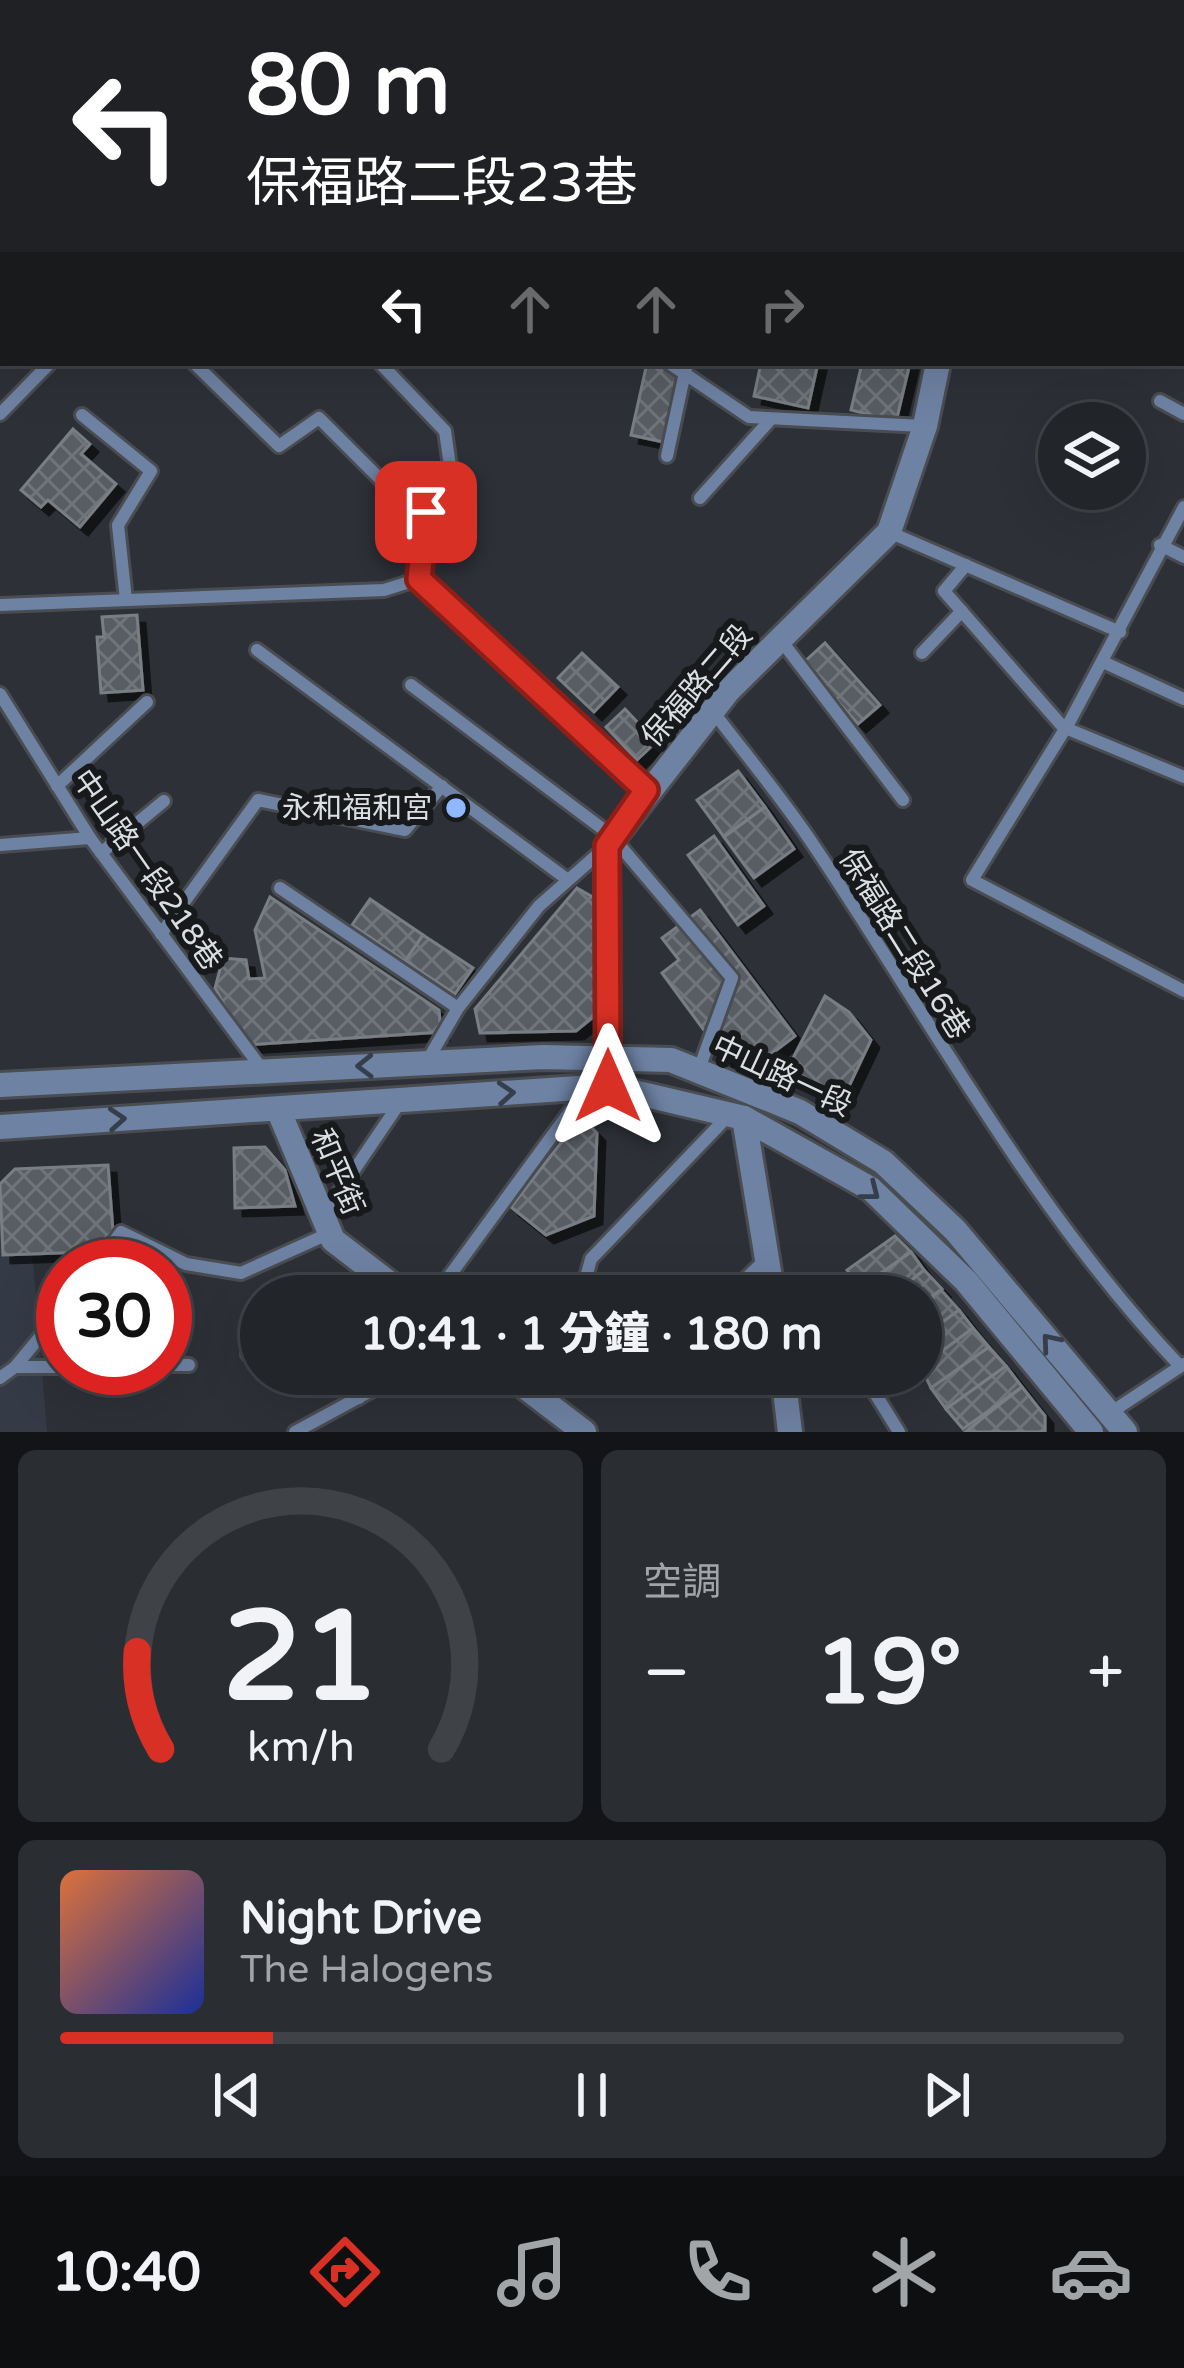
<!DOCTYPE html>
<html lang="zh-TW">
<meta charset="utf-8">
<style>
body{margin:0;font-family:"Varela Round","Noto Sans TC",sans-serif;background:#2a2d31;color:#f1f3f6;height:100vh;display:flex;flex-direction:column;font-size:45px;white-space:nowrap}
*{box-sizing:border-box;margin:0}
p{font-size:39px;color:#a2a5a8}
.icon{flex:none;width:66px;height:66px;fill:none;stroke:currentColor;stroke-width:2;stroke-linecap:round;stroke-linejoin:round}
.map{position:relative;height:1432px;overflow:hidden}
.panel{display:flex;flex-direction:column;gap:18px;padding:18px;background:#131417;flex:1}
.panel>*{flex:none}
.top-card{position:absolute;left:0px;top:0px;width:1185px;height:366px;box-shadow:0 12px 48px #0002,0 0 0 3px #3f4246;background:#202124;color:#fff;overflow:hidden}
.tools{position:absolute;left:1038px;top:402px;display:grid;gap:24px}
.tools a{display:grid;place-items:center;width:108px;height:108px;border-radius:50%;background:#222529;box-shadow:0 12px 48px #0002,0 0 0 3px #3f4246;font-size:60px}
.speed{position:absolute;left:36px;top:1239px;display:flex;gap:24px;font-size:60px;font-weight:700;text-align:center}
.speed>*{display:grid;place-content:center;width:156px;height:156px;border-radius:50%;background:#222529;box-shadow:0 12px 48px #0002,0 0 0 3px #3f4246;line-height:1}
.speed .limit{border:18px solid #d22;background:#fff;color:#111}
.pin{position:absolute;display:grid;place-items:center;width:102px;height:102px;color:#fff;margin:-51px;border-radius:24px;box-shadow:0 6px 18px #0006}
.me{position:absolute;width:132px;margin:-66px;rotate:0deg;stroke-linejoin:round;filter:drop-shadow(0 0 9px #0008)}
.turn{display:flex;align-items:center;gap:42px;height:252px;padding:0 48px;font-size:54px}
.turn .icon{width:156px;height:156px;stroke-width:2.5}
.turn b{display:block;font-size:84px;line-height:102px}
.lanes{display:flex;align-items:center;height:114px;padding:0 48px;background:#0003;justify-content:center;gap:60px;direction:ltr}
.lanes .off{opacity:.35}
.big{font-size:90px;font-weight:800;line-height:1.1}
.panel .widget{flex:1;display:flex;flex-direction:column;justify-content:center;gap:18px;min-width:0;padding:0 42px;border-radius:18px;background:#2a2d31}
.panel .dial{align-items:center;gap:0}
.dial svg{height:312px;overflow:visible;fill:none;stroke:#3f4246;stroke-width:7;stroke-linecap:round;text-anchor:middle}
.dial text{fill:#f1f3f6;stroke:none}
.song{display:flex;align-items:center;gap:36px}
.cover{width:144px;height:144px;border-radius:18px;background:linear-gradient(135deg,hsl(20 70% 55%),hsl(230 70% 35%))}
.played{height:12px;border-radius:6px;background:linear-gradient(90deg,#d93025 20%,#3f4246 20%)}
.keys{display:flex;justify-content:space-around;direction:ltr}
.heat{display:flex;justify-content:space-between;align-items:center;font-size:66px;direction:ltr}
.panel .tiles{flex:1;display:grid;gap:18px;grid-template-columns:1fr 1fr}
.widget:last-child{grid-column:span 2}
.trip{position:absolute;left:240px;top:1275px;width:702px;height:120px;border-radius:60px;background:#222529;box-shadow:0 12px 48px #0002,0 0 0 3px #3f4246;font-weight:800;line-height:120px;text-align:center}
.tabs{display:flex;height:192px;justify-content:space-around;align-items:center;background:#0e0f10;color:#a2a5a8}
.tabs .icon{width:84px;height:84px}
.tabs .selected{color:#d93025}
.tabs b{font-size:54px;color:#f1f3f6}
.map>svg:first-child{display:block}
</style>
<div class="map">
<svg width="1184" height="1432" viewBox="0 0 1184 1432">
<defs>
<pattern id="building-cross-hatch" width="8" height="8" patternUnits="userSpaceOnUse" patternTransform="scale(3)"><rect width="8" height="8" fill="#595d64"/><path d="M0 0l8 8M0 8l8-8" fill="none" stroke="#70747a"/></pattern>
<filter id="shadow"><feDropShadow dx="8" dy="8" stdDeviation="0" flood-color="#0009"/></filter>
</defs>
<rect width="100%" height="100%" fill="#2d3137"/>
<polygon fill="#343b46" points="0,1187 27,1188 47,1432 0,1432"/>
<g fill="url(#building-cross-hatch)" stroke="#797e85" stroke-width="3" filter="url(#shadow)">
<polygon points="647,363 679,370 663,442 631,435"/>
<polygon points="761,363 818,363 808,408 754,396"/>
<polygon points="862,363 910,363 896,422 851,410"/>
<polygon points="73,429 90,444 81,454 116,484 80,527 48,500 41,507 21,490"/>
<polygon points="137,615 143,690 101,693 97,637 104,637 102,617"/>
<polygon points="825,643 880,705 858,724 803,663"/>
<polygon points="582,653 618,687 594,712 558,678"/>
<polygon points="625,709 656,742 637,760 606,727"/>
<polygon points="738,771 765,807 724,837 697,800"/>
<polygon points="765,807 794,849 754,878 724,837"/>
<polygon points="714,836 764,906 738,925 688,855"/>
<polygon points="577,888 596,899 599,1004 592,1018 576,1031 480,1033 475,1009"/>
<polygon points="270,897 439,1010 441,1032 246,1045 215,988 223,958 246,960 249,979 265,978 255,930"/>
<polygon points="370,899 423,935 405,961 352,925"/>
<polygon points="700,910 795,1036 757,1065 742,1046 725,1059 662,973 679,960 662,938"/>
<polygon points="423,935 473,968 455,994 405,961"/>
<polygon points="825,996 849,1012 871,1040 843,1099 788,1068"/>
<polygon points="581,1117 597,1133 594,1216 546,1235 511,1207"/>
<polygon points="265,1147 285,1170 295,1206 235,1208 234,1148"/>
<polygon points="108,1165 113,1231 88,1252 3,1255 0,1184 15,1169"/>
<polygon points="895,1236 911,1252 860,1288 847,1270"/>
<polygon points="911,1252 924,1270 892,1296 866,1296 860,1288"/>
<polygon points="924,1270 942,1289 921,1304 921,1296 892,1296"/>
<polygon points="941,1290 959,1310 921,1338 921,1304"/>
<polygon points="959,1310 973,1328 921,1367 921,1338"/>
<polygon points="973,1328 989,1347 931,1388 921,1367"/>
<polygon points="989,1347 1006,1366 946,1409 931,1388"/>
<polygon points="1006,1366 1022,1387 963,1429 946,1409"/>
<polygon points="1022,1387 1045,1416 1045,1432 965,1432"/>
</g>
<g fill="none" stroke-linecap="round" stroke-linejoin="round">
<g stroke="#494d52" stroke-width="18">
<g id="service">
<polyline points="557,0 570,3"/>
<polyline points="202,3 206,0"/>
<polyline points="0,323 3,323"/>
<polyline points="194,363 279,446 319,418 425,524 419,579 646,790"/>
<polyline points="380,363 445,431 452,480 426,512 425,524"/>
<polyline points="669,363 749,417 923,426"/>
<polyline points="1160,401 1184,414"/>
<polyline points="0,414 50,363"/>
<polyline points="82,415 151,471 118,525 126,600"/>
<polyline points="667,456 687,363"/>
<polyline points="700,498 771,419"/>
<polyline points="1184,507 1070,721 972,880 1184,991"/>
<polyline points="889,532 1120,632"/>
<polyline points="1160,545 1184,557"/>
<polyline points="966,565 944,591 1063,727 1184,777"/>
<polyline points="0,605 384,590 419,579"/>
<polyline points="780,639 903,800"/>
<polyline points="257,650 568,880"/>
<polyline points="922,653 962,611"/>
<polyline points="1103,662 1184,699"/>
<polyline points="411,685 612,836"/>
<polyline points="0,694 90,838 262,1069"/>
<path d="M 712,710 C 743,751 777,792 806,834 C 929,1015 1029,1207 1180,1366"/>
<polyline points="57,786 147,702"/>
<polyline points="0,845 90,838"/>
<polyline points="621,847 732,978 699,1069"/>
<polyline points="101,853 164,801"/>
<polyline points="280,888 458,1008 426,1063"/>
<polyline points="161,934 258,800 405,830 442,786"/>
<polyline points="458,1008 539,906 607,846"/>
<polyline points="323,1216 401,1101"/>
<polyline points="96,1266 121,1232 186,1264 241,1273 330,1233"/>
<polyline points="437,1293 587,1088"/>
<polyline points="581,1296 591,1259 728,1116"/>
<polyline points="728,1296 767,1258"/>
<polyline points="248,1354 261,1359"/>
<polyline points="165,1365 189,1365"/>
<polyline points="15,1367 63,1309"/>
<polyline points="317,1374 359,1398"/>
<polyline points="863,1374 899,1432"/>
<polyline points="0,1378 15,1367 63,1367"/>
<polyline points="1110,1413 1184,1364"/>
<polyline points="295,1432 402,1374"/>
</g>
</g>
<g stroke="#494d52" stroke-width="30">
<g id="minor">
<polyline points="461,3 461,0"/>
<polyline points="1020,3 1020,0"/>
<polyline points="0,51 3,51"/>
<polyline points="1182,251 1184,252"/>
<polyline points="608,1086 607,846 728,691 889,532 925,426 938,363"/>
<polyline points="278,1109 333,1240 406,1296"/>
<polyline points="744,1118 773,1296"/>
<polyline points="508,1374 584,1432"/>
<polyline points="783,1374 790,1432"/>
</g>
</g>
<g stroke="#494d52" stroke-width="30">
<g id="tertiary">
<polyline points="0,1085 543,1057 671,1060 800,1112 883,1162 955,1230 1125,1432"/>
<polyline points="0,1127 608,1086 744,1118 871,1189 966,1281 1091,1432"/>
</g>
</g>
<use href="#service" stroke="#6e82a3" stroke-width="12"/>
<use href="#minor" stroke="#6e82a3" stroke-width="24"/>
<use href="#tertiary" stroke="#6e82a3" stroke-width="24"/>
</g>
<defs><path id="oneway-chevron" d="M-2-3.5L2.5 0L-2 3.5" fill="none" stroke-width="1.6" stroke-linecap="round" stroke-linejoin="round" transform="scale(3)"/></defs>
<g stroke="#353e4b">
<use href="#oneway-chevron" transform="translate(365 1066) rotate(179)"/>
<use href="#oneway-chevron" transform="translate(506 1093) rotate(-4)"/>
<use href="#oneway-chevron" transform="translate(117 1119) rotate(-4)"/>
<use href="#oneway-chevron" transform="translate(871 1192) rotate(38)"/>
<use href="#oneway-chevron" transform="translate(1050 1342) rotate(-130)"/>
</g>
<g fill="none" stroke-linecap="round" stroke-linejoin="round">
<g stroke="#8d1f18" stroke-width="30">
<polyline id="route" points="426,512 419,579 646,790 607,846 608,1086"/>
</g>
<use href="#route" stroke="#d93025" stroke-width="21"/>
</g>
<circle fill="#90b8fd" stroke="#17191b" stroke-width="4.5" cx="456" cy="808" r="12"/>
<g text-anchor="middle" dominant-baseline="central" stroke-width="12" stroke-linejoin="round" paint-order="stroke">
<g font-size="30" fill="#dbdee2" stroke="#17191b">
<text transform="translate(697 686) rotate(-49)">保福路二段</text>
<text transform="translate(147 870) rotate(55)">中山路一段218巷</text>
<text transform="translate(904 944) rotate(58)">保福路二段16巷</text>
<text transform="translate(782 1076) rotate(25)">中山路一段</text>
<text transform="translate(337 1172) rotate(67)">和平街</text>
</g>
<g font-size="30" fill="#dbdee2" stroke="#17191b" text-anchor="end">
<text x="432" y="808">永和福和宮</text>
</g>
</g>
</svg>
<div class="tools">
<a><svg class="icon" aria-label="layers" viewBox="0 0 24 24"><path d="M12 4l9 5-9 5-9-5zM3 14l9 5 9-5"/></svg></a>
</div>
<div class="speed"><div class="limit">30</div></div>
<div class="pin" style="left:426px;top:512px;background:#d93025"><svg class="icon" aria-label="arrive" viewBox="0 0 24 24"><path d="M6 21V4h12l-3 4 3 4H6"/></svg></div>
<svg class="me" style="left:608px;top:1086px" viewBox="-20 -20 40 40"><path d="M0-17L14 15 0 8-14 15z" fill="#d93025" stroke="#fff" stroke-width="4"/></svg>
<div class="trip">10:41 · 1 分鐘 · 180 m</div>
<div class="top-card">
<div class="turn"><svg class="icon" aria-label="left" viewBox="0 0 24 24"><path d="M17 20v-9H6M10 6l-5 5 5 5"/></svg><div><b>80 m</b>保福路二段23巷</div></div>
<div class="lanes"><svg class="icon" aria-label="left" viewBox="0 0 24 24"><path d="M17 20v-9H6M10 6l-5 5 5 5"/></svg><svg class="icon off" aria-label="ahead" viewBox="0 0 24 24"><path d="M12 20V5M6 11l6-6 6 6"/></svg><svg class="icon off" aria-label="ahead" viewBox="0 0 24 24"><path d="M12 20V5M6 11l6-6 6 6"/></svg><svg class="icon off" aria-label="right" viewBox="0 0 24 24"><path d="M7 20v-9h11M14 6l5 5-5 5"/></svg></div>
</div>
</div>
<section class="panel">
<div class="tiles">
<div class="widget dial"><svg viewBox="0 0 100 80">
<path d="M14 69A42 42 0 1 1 86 69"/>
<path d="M14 69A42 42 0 0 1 8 44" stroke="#d93025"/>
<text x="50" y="56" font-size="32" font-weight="700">21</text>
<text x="50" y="72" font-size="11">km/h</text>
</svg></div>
<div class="widget"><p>空調</p>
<div class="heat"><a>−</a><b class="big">19°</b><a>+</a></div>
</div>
<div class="widget">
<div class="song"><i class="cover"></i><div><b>Night Drive</b><p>The Halogens</p></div></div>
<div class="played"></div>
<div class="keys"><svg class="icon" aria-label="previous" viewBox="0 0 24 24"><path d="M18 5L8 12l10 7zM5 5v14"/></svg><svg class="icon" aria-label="pause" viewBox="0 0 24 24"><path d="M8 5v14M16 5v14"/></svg><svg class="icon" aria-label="next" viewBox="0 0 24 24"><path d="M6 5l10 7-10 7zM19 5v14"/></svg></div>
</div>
</div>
</section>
<nav class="tabs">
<b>10:40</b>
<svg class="icon selected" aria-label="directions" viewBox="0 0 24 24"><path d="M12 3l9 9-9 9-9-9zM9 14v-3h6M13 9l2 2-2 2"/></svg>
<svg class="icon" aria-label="music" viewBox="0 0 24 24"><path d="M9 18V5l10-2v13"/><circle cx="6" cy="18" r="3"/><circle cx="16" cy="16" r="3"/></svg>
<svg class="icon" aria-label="phone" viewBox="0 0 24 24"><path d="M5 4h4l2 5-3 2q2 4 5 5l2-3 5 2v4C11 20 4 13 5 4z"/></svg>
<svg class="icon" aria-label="climate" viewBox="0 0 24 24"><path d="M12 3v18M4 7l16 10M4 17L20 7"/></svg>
<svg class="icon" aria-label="car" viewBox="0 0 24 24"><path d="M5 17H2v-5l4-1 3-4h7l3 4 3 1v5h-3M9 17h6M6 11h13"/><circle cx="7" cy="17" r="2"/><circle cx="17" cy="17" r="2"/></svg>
</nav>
